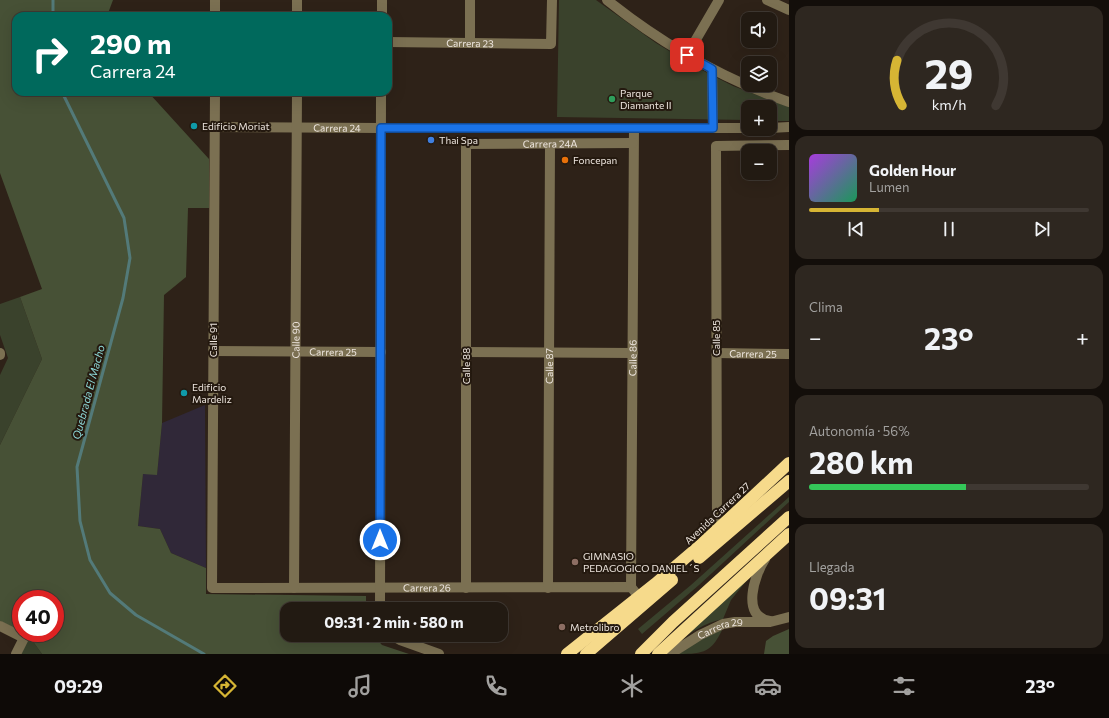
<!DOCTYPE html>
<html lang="es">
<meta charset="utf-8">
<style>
body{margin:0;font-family:Commissioner,sans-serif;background:#2e2720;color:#f1f3f6;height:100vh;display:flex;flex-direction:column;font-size:15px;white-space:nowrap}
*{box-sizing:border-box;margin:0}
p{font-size:13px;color:#a2a19f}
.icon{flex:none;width:22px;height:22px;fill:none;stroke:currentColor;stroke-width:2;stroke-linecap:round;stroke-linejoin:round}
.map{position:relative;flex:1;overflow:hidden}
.details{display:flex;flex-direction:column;gap:6px;padding:6px;background:#130e0a;width:320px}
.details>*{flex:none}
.hud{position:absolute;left:12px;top:12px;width:380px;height:84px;border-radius:12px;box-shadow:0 4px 16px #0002,0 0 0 1px #3f3832;background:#00695c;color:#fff;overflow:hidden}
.fabs{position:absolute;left:741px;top:12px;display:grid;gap:8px}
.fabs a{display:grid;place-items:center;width:36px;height:36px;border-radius:8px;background:#221a12;box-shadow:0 4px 16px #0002,0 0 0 1px #3f3832;font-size:20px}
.speed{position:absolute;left:12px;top:590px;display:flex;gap:8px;font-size:20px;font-weight:700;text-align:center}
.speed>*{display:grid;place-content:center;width:52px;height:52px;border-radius:50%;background:#221a12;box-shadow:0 4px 16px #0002,0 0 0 1px #3f3832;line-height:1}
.speed .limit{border:6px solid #d22;background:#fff;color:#111}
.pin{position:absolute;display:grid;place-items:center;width:34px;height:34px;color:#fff;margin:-17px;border-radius:8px;box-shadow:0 2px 6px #0006}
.me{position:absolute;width:44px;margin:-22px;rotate:0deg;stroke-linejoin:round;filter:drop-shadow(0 0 3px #0008)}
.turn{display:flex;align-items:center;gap:14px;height:84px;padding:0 12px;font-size:18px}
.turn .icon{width:52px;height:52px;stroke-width:2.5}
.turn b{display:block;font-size:28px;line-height:34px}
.big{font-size:30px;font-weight:700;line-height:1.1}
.details .widget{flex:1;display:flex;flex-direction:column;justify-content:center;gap:6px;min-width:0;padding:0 14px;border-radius:12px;background:#2e2720}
.details .dial{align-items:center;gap:0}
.dial svg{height:104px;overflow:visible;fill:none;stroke:#3f3832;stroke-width:7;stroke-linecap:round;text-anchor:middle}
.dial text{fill:#f1f3f6;stroke:none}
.song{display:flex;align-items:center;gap:12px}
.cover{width:48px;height:48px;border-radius:6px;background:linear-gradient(135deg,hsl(280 70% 55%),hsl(150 70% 35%))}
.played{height:4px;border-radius:2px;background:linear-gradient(90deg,#d6b534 25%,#3f3832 25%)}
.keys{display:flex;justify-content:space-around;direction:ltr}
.heat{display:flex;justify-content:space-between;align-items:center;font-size:22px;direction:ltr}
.charge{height:6px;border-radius:3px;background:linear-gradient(90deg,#34c759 56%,#3f3832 0)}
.trip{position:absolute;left:280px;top:602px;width:228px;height:40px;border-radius:12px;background:#221a12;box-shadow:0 4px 16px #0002,0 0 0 1px #3f3832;font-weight:700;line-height:40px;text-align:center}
.dock{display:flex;height:64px;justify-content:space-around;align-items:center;background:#0e0a07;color:#a2a19f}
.dock .icon{width:28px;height:28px}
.dock .active{color:#d6b534}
.dock b{font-size:18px;color:#f1f3f6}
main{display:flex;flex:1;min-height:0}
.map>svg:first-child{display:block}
</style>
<main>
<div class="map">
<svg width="789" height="654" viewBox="0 0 789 654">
<rect width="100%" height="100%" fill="#2e2218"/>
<polygon fill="#302838" points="205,405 206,568 171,553 160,529 138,526 143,473 157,474 162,423"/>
<g fill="#3a422c">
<polygon points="559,0 596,0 656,43 694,66 733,86 789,107 789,121 770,121 770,107 748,107 748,120 557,117"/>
<polygon points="20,297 42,359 0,445 0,375 8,358 0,335 0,304"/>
<polygon points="789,497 789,502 699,585 642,634 638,629 691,585"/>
<path d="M 752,574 L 731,600 L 723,619 C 704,623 690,633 674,644 Z"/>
<path d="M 723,628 C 712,652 704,654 679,654 L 712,631 Z"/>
<polygon points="29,636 42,654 21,654"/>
</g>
<g fill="#475136">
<polygon points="0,0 113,0 107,16 16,16 16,92 148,92 209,159 209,208 188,208 186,277 164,295 162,423 157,475 143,474 138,526 160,529 171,553 206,568 206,594 366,596 366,609 287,609 287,635 373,635 382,645 409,654 42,654 29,636 23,633 55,633 55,599 21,599 21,632 0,621 0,445 42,359 20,297 42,289 0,173"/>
<polygon points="789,629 789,654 764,654 766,641 773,636"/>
</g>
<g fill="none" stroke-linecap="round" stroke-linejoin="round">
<g stroke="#537a79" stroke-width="3">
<polyline points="53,16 53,0"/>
<polyline points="62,92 124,218 130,258 123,298 77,467 80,521 90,560 110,593 136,615 204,654"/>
</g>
<g stroke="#7b7052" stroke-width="10">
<polyline points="470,0 470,43"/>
<path d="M 607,0 C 662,44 723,79 789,102"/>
<polyline points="767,0 789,10"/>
<polyline points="215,16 215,0"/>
<polyline points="297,16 297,0"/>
<polyline points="382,16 382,0"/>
<path id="s1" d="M 388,42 L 551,44 L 552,0"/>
<polyline points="687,55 719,0"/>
<polyline points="712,69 713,128"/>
<path id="s2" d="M 215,92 L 212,588 L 631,587 L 639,597"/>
<path id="s3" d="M 214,127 L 381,128 L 748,128"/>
<polyline points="770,128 789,127"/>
<path id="s4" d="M 213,351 L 381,352"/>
<polyline points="466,352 633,353"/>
<polyline points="0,353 0,355"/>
<path id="s5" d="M 716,353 L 789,354"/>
<polyline points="717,530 716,146 789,145"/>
<path d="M 765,559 C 755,574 740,617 770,621"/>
<path id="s6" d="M 631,587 L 634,128"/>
<path id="s7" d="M 294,588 L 297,92"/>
<path id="s8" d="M 466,588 L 466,144 L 633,143"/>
<path id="s9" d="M 548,588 L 550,144"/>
<polyline points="380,609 381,92"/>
<polyline points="0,626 24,638 16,654"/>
<polyline points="391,635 400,640 439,654"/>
<path id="s10" d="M 670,654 L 700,635 L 723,624 L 735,622 L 770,622 L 789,617"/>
</g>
<g stroke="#f6da8b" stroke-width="12">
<polyline points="699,558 789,481"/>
<polyline points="567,654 655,584 703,543 789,463"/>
<polyline points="586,654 672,580"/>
<polyline points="641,654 673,622 789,517"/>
<polyline points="658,654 789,534"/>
</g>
</g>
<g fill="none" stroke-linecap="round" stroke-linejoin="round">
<g stroke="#114b97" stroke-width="10">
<polyline id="route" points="380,540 381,128 713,128 712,69 687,55"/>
</g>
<use href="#route" stroke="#1a73e8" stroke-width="7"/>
</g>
<circle fill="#2e9e5b" stroke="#24190f" stroke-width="1.5" cx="612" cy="99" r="4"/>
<g fill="#0f9aa8" stroke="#24190f" stroke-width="1.5">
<circle cx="194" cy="126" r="4"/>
<circle cx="184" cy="393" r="4"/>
</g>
<circle fill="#3f7fe0" stroke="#24190f" stroke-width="1.5" cx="431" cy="140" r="4"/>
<circle fill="#e8710a" stroke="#24190f" stroke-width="1.5" cx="565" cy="160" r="4"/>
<g fill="#8d6e63" stroke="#24190f" stroke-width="1.5">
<circle cx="575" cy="562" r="4"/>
<circle cx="562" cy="627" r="4"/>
</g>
<g text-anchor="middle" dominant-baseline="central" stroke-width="4" stroke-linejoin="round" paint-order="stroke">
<g font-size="10" fill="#ede5de" stroke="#24190f">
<text stroke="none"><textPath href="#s1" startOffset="82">Carrera 23</textPath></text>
<text stroke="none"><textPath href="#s3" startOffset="123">Carrera 24</textPath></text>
<text stroke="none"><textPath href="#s8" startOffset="528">Carrera 24A</textPath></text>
<text transform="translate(716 338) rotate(-90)">Calle 85</text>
<text transform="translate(213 340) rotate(-90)">Calle 91</text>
<text stroke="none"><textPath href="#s7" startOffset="248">Calle 90</textPath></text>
<text stroke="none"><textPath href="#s4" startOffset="120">Carrera 25</textPath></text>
<text stroke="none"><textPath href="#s5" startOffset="37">Carrera 25</textPath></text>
<text stroke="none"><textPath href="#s6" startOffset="229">Calle 86</textPath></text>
<text transform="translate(466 366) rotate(-90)">Calle 88</text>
<text stroke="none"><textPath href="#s9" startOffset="222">Calle 87</textPath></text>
<text transform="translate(717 513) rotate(-43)">Avenida Carrera 27</text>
<text stroke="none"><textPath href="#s2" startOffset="711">Carrera 26</textPath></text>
<text stroke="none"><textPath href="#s10" startOffset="57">Carrera 29</textPath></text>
</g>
<g font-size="10" fill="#ede5de" stroke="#24190f" text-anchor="start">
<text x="620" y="93">Parque<tspan x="620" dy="12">Diamante II</tspan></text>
<text x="202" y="126">Edificio Moriat</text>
<text x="439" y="140">Thai Spa</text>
<text x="573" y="160">Foncepan</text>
<text x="192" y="387">Edificio<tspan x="192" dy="12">Mardeliz</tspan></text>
<text x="583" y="556">GIMNASIO<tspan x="583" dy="12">PEDAGOGICO DANIEL´S</tspan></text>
<text x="570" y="627">Metrolibro</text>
</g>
<g font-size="11" font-style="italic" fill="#8dd8d7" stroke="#24190f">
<text transform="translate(88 392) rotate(-75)">Quebrada El Macho</text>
</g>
</g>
</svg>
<div class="fabs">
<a><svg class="icon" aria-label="sound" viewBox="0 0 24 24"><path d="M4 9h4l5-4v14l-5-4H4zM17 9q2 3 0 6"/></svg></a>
<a><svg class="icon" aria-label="layers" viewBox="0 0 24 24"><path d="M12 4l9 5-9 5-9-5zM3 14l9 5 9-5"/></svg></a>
<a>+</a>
<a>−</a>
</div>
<div class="speed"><div class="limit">40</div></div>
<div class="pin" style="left:687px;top:55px;background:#d93025"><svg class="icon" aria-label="arrive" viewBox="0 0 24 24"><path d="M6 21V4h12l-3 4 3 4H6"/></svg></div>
<svg class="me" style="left:380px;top:540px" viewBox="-20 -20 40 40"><circle r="17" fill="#1a73e8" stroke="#fff" stroke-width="3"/><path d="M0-11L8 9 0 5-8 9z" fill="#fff"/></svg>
<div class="trip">09:31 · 2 min · 580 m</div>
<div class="hud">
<div class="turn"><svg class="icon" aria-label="right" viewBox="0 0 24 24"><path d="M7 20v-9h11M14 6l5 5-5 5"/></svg><div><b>290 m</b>Carrera 24</div></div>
</div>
</div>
<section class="details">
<div class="widget dial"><svg viewBox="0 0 100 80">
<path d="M14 69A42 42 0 1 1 86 69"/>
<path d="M14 69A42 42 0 0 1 10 34" stroke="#d6b534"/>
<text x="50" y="56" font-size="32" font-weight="700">29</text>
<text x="50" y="72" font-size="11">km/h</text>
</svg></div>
<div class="widget">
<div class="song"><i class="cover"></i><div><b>Golden Hour</b><p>Lumen</p></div></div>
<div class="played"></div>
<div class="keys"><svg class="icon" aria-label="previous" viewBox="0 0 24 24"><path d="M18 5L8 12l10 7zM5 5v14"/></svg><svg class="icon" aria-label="pause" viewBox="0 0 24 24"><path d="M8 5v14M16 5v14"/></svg><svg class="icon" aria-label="next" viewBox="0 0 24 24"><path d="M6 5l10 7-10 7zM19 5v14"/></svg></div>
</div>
<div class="widget"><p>Clima</p>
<div class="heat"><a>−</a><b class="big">23°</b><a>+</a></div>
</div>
<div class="widget"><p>Autonomía · 56%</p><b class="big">280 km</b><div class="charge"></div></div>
<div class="widget"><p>Llegada</p><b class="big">09:31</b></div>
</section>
</main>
<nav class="dock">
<b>09:29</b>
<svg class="icon active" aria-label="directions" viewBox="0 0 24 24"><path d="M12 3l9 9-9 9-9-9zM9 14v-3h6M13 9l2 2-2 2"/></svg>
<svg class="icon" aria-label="music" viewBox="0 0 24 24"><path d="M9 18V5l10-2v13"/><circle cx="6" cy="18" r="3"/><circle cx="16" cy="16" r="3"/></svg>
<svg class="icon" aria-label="phone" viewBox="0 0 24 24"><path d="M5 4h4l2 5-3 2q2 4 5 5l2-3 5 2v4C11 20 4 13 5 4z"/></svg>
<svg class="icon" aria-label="climate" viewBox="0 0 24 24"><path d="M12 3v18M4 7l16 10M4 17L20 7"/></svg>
<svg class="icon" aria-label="car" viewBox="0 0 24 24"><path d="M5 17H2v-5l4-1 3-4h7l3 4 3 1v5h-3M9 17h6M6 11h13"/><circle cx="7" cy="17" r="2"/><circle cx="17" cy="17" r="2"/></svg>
<svg class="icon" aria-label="filters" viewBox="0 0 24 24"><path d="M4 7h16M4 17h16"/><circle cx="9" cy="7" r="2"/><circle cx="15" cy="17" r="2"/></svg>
<b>23°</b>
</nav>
